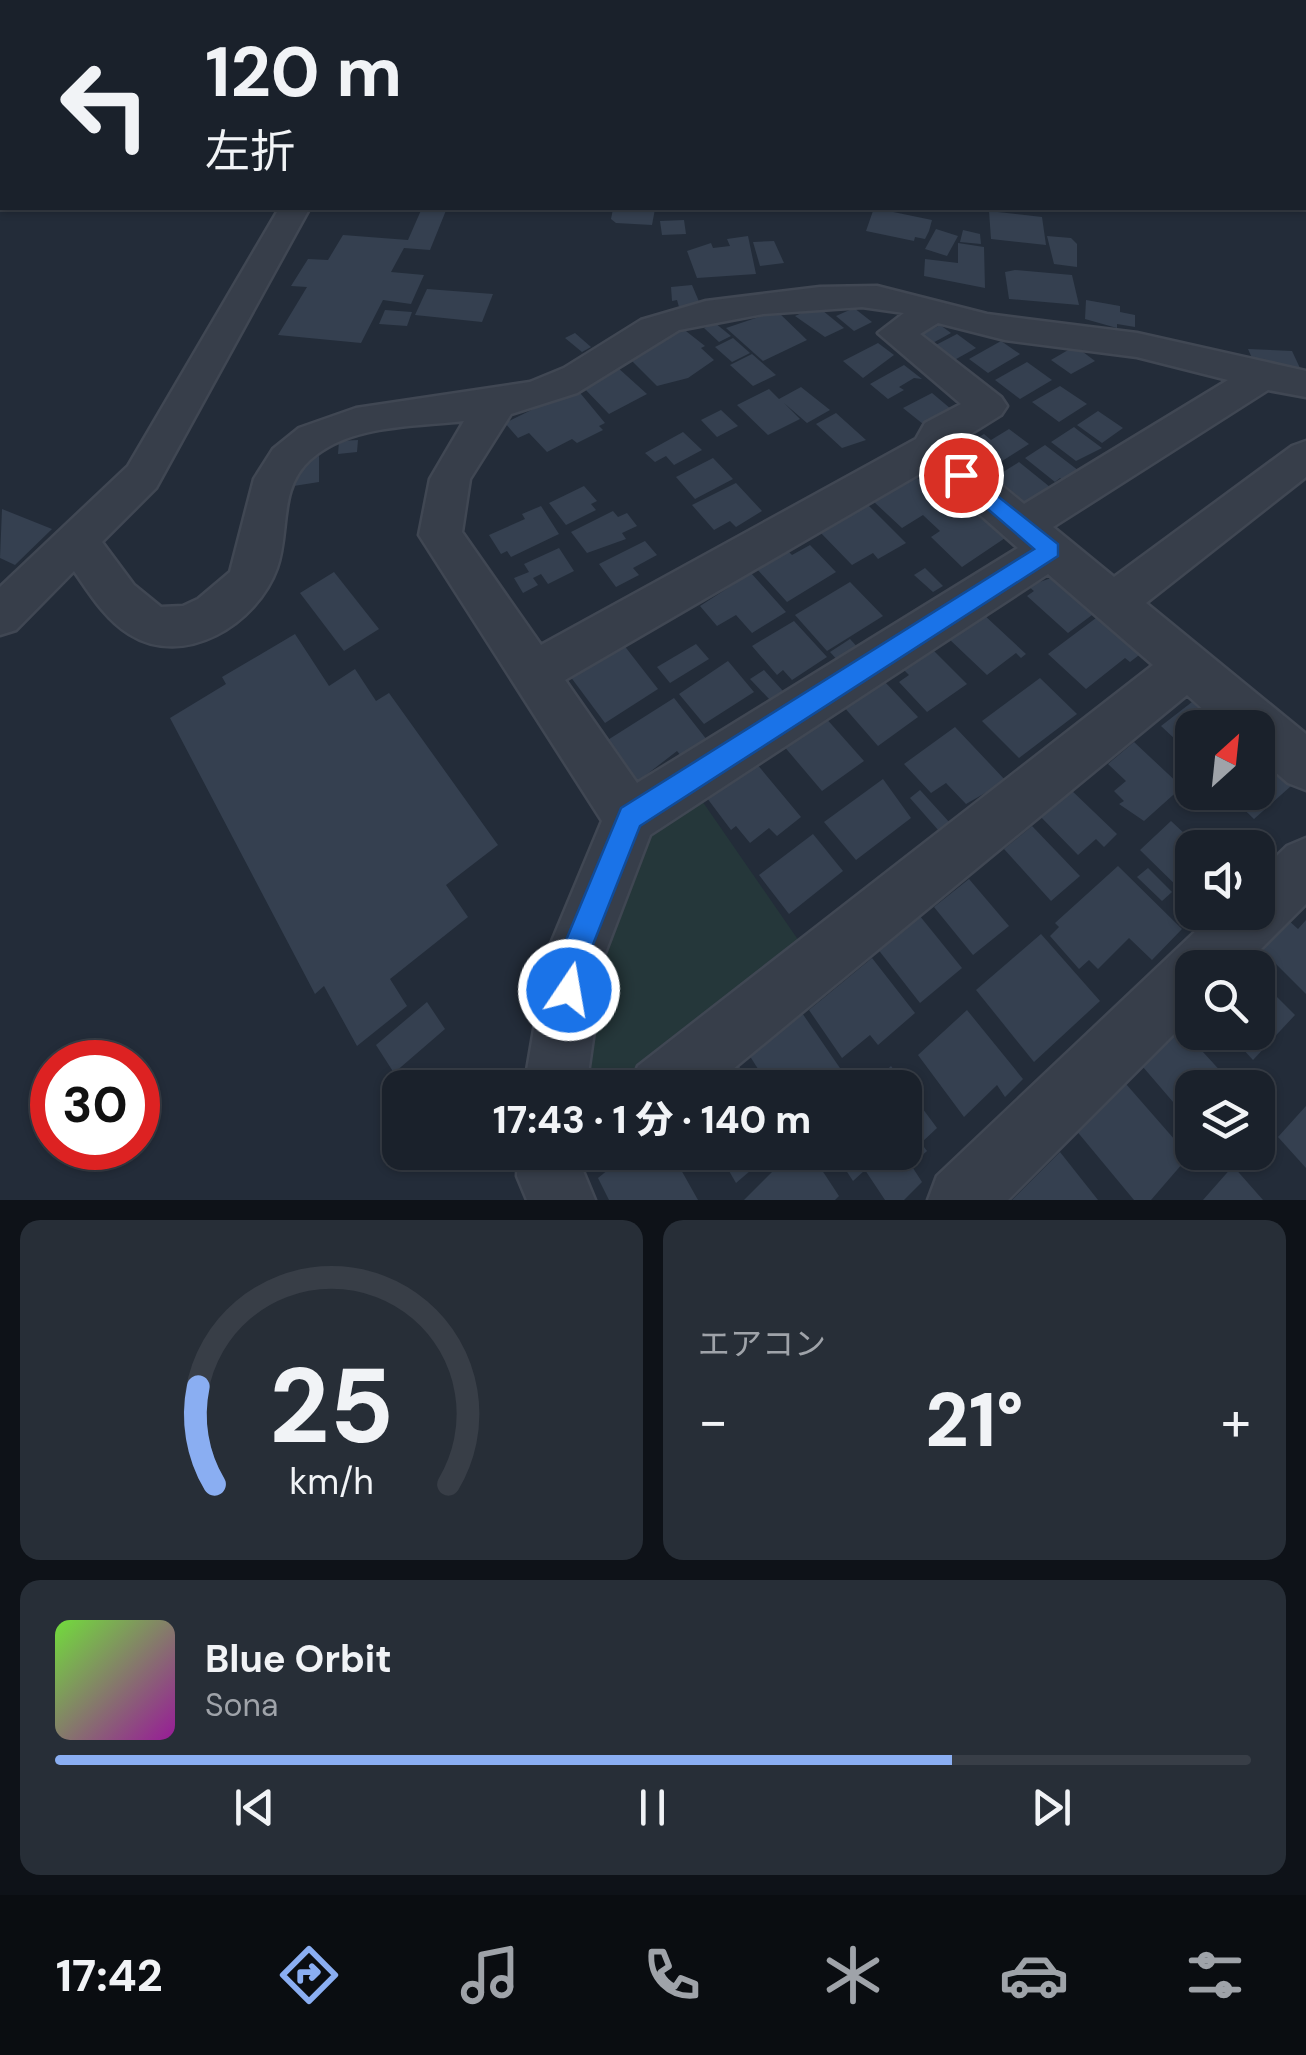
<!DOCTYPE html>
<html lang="ja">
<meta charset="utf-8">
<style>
body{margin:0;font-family:"DM Sans","Noto Sans JP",sans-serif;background:#272e37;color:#f1f3f6;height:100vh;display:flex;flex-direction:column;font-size:38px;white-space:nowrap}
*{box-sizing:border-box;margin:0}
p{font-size:32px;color:#9fa3a9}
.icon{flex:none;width:55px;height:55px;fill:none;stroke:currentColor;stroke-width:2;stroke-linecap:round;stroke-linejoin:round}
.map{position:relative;height:1200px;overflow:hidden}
.side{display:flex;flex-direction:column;gap:20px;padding:20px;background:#0e1218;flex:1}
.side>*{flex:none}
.banner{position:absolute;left:0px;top:0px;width:1308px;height:210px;box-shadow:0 2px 8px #0004,0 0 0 2px #383e47;background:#1a212b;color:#f1f3f6;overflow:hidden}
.needle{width:65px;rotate:27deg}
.controls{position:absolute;left:1175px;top:710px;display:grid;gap:20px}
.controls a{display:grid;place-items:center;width:100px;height:100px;border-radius:20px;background:#1a212b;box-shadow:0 2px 8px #0004,0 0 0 2px #383e47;font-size:50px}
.speed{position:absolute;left:30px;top:1040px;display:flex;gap:20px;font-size:50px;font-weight:700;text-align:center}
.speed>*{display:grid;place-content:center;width:130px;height:130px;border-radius:50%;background:#1a212b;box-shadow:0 2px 8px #0004,0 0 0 2px #383e47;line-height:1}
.speed .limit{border:15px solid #d22;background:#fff;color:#111}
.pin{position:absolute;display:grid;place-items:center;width:85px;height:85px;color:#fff;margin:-42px;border:5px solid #fff;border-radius:50%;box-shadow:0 2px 10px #0007}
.me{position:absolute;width:110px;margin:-55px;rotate:12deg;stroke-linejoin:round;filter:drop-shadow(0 0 8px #0008)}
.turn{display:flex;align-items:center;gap:35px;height:210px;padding:0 40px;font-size:45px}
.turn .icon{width:130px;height:130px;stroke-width:2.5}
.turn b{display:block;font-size:70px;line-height:85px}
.big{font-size:75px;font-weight:800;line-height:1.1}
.side .card{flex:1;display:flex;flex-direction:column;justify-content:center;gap:15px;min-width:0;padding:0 35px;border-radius:20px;background:#272e37}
.side .dial{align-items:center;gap:0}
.dial svg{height:260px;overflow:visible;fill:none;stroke:#383e47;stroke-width:7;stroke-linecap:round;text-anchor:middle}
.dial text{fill:#f1f3f6;stroke:none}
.song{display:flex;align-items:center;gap:30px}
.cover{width:120px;height:120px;border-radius:15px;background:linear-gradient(135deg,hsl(100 70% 55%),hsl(300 70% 35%))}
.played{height:10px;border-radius:5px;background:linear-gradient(90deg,#8aaef2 75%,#383e47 75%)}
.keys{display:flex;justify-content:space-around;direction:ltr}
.heat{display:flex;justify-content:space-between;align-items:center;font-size:55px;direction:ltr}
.side .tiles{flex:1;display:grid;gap:20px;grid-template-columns:1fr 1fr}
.card:last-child{grid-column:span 2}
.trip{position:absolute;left:382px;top:1070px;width:540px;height:100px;border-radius:20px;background:#1a212b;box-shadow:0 2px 8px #0004,0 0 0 2px #383e47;font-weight:800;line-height:100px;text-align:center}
.dock{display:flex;height:160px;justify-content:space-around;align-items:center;background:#0a0d11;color:#9fa3a9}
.dock .icon{width:70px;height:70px}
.dock .current{color:#8aaef2}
.dock b{font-size:45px;color:#f1f3f6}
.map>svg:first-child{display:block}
</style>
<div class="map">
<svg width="1306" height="1200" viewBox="0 0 1306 1200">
<rect width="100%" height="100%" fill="#232c39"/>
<polygon fill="#25373a" points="698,795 801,944 619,1087 594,1087 579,1077 595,960 654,825"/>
<g fill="#354050">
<polygon points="422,208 447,208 430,250 404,248 391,272 424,275 411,304 383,300 361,343 278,335 307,287 291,286 308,259 328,260 343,235 408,240"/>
<polygon points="620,208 655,209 652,225 616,223 611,219 613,209"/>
<polygon points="874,208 932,220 929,231 925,239 915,237 914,241 866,231"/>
<polygon points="989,211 1042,217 1046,245 991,239"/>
<polygon points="684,220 686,234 662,235 660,221"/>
<polygon points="936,229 958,236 947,256 925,249"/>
<polygon points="963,230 980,234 981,244 960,242"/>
<polygon points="748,236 756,274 697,278 687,251 711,243 713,248 730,246 727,239"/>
<polygon points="1047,236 1071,238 1077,244 1077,267 1054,264"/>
<polygon points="774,241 784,263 760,266 753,242"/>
<polygon points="958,243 984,247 985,288 924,276 925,259 958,263"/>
<polygon points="1015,270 1072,275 1079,305 1009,299 1005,272"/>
<polygon points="692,285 700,304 679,307 677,300 672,301 671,287"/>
<polygon points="427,289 493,294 482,322 415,315"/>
<polygon points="1086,300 1120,306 1120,312 1135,315 1135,327 1117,324 1117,328 1085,319"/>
<polygon points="817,306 844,328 825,337 795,316"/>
<polygon points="854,308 872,322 854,331 836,316"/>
<polygon points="385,310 412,312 407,326 379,324"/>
<polygon points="777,311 807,340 763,361 726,328"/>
<polygon points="715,323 731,336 719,342 704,328"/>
<polygon points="940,325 951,333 929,345 917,337"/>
<polygon points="682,328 705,346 701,348 714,360 688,378 657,386 629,358 667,340 662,335"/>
<polygon points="575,333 591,347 582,352 565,338"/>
<polygon points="957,334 976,348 949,363 930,348"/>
<polygon points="733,338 750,353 732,362 715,347"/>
<polygon points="1001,341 1020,354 988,373 969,359"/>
<polygon points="878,343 894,355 863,378 843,361"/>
<polygon points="1075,346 1095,361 1071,374 1051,360"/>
<polygon points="1248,349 1292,351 1300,368 1255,365"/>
<polygon points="752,354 776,375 753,386 730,365"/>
<polygon points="1027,362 1052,380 1020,399 995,380"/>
<polygon points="904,365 922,379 914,378 899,387 904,390 888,399 870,384"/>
<polygon points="617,367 647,394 609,414 581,385"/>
<polygon points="1060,386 1087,404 1059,422 1032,402"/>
<polygon points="801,387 830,410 807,423 784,403 800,419 768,435 737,405 769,389 779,399"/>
<polygon points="576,388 605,423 599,426 603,430 577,443 572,439 547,452 529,433 518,438 505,423"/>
<polygon points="932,393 951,409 923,424 903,408"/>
<polygon points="721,410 738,426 717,437 701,420"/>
<polygon points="1098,411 1123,428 1102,443 1077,425"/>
<polygon points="836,413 866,440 842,448 816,424"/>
<polygon points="1074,427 1079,431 1102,448 1076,461 1051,442"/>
<polygon points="1009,429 1029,444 991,468 964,446 984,434 991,440"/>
<polygon points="683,432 702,450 674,465 666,456 655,462 645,453"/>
<polygon points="358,440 357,452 338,454 339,441"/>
<polygon points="1045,445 1083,474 1069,484 1060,478 1055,482 1025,458"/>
<polygon points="319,456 319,482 281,488 301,458"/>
<polygon points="713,458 733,479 695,499 676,477"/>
<polygon points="1019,462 1050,487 1026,503 995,477"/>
<polygon points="915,476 927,486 941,477 1008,536 962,567 931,537 940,531 923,515 902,528 873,501"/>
<polygon points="736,483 762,511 736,527 730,521 714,530 692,505"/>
<polygon points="584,486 597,501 591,504 596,510 566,525 549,503"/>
<polygon points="867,504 906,543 878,559 873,553 852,565 819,531"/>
<polygon points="541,506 559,534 511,557 507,551 501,554 489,535 525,519 522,514"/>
<polygon points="2,509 52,529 15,565 0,558"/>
<polygon points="613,511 618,517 627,513 637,526 622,533 626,539 587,553 571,532"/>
<polygon points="645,541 657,555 633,568 639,575 616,587 599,564"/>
<polygon points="810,545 836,572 787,602 756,568 787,550 792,555"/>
<polygon points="559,548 574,571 548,584 541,574 533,578 538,585 523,593 514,578 529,572 524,564"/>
<polygon points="925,568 943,586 933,592 914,575"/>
<polygon points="334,572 379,629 344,651 300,593"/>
<polygon points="751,573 786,612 752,633 736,615 717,626 700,606"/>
<polygon points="1054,577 1096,612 1068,633 1027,596 1034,591 1028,586"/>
<polygon points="850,582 883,616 827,651 795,615"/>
<polygon points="983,614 1026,654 1021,658 1016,653 987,675 948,638"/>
<polygon points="1100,615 1143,652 1130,662 1125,658 1086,689 1048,654"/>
<polygon points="794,621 827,657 792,680 783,670 777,675 752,646"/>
<polygon points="295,634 329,686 355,669 376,701 389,693 498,845 446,885 468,917 390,979 407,1006 357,1046 324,986 315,994 170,718 226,684 222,677"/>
<polygon points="850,639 861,651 840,663 830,652"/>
<polygon points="623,644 658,689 605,723 570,676"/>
<polygon points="696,644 709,659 670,683 657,667"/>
<polygon points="931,648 967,684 927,712 899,682 909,675 902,668"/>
<polygon points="728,661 754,692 704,724 679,694"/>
<polygon points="764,670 783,691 770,700 750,679"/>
<polygon points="1040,678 1077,714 1019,758 982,721"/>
<polygon points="884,681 918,717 878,746 844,707"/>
<polygon points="674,698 707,740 682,757 677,751 633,785 603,743"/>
<polygon points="1192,702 1222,728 1192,728 1192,755 1161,726"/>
<polygon points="824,716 864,761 822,791 783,745"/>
<polygon points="955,727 1006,781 966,804 946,783 931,793 904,764"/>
<polygon points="1134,742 1182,787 1144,821 1119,804 1124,801 1114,791 1126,781 1108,764"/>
<polygon points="1258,756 1291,786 1254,819 1226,792 1258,792"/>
<polygon points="756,763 801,817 777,836 769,828 750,843 736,826 731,830 707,798"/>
<polygon points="883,779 911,818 856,860 824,822"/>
<polygon points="1069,788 1117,834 1104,847 1096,839 1078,855 1038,814"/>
<polygon points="920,790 950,823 939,831 910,798"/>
<polygon points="1171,821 1200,848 1192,848 1192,890 1187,896 1140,850"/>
<polygon points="1032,826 1080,876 1051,901 1004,849"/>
<polygon points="813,834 843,871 789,914 759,875"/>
<polygon points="1118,866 1182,929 1152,960 1129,938 1098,969 1089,960 1079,969 1050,936 1059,927 1055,923"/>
<polygon points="1148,868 1172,892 1162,901 1137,877"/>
<polygon points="969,879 1009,926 973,955 934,907"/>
<polygon points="919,915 962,968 920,1003 877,948"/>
<polygon points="1287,919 1298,929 1306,920 1306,994 1259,947"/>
<polygon points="1041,934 1100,1001 1034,1062 976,990"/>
<polygon points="872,958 915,1013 878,1045 870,1035 842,1058 809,1010"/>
<polygon points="1258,978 1295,1015 1253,1060 1227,1032 1258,1032"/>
<polygon points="427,1002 445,1029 394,1073 376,1045"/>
<polygon points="800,1010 851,1084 846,1088 770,1088 748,1053"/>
<polygon points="967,1010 1023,1079 1005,1097 997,1085 964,1117 918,1055"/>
<polygon points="1181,1028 1236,1088 1192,1088 1192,1124 1143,1067"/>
<polygon points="736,1061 752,1088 702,1088"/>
<polygon points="891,1066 937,1128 921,1143 927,1151 911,1165 922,1182 904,1200 885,1200 865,1170 853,1181 834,1152 905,1152 905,1088 867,1088"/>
<polygon points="1126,1084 1189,1156 1151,1200 1134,1200 1075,1129"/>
<polygon points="1306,1106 1306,1168 1278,1137"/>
<polygon points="630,1152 671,1152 698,1200 609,1200 598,1178"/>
<polygon points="718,1152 772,1152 736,1183"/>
<polygon points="792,1152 810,1152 839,1196 835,1200 744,1200"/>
<polygon points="1060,1152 1098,1200 1012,1200"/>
<polygon points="1233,1166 1263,1200 1203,1200"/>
</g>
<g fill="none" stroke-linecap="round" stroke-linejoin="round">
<g stroke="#404753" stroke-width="5">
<g id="street">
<rect x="0" y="171" width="2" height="18"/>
<path d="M 274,208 L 308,211 L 156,488 L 102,542 L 134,585 L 161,607 L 183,606 L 198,599 L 230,572 L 254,479 L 273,449 L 299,428 L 356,408 L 530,382 L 564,368 L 641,320 L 706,301 L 820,287 L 877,286 L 987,314 L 1137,333 L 1306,371 L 1306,397 L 1268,390 L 1053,527 L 1114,577 L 1292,446 L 1306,441 L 1306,477 L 1146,603 L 1306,734 L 1306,790 L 1288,783 L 1258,757 L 1258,728 L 1224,728 L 1187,695 L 710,1088 L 629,1088 L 638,1066 L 1153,665 L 1048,574 L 650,835 L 605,953 L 586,1088 L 524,1088 L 547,953 L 602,821 L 419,535 L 430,479 L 464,421 C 414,427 350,424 310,460 C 278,489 290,531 277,568 C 257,624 184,669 129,634 C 105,619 90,594 74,571 L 16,630 L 0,635 L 0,587 L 128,466 L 277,212 ZM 862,307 L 904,313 L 878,333 L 961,404 L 925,423 L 916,439 L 541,645 L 462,532 L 470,479 L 511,414 L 577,393 L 679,330 L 763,314 ZM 938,323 L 1005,340 L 1137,357 L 1228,380 L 1024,504 L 953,445 L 1001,415 L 1007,406 L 1001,397 L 920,334 ZM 928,469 L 1018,548 L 637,783 L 565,680 Z"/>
<polygon points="1306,838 1306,904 1242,968 1192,968 1192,1016 1008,1200 928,1200 937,1176 1216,912 1258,912 1258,874 1287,846"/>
<polygon points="518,1152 584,1152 583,1171 595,1200 527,1200 517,1176"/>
</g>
</g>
<use href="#street" fill="#373e4a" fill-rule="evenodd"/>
</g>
<polygon fill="#1a73e8" stroke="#114b97" stroke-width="2.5" points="961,467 1058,544 1058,556 640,826 590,952 580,1001 569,1005 559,1001 554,990 561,952 621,808 1034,549 954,480 951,475"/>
</svg>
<div class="controls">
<a><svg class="needle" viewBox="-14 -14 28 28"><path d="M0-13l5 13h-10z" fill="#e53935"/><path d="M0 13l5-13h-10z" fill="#9fa3a9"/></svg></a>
<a><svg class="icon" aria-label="sound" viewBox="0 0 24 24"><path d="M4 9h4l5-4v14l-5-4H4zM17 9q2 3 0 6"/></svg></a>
<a><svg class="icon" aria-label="search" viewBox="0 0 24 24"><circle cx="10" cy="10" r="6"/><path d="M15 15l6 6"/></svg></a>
<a><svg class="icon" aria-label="layers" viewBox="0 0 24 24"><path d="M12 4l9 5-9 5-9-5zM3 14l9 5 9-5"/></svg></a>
</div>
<div class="speed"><div class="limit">30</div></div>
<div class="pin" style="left:961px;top:475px;background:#d93025"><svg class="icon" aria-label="arrive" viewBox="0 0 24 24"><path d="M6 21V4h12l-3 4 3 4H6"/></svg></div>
<svg class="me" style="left:569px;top:990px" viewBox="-20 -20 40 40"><circle r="17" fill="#1a73e8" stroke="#fff" stroke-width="3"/><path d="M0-11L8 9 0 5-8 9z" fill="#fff"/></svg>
<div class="trip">17:43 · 1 分 · 140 m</div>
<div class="banner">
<div class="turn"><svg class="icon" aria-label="left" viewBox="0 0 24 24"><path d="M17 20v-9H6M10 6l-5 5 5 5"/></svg><div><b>120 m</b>左折</div></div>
</div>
</div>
<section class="side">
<div class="tiles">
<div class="card dial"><svg viewBox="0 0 100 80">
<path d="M14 69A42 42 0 1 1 86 69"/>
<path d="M14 69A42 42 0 0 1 9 39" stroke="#8aaef2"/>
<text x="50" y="56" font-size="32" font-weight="700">25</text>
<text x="50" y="72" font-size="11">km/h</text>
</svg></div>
<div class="card"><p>エアコン</p>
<div class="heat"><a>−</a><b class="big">21°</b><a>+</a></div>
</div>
<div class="card">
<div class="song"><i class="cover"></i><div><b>Blue Orbit</b><p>Sona</p></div></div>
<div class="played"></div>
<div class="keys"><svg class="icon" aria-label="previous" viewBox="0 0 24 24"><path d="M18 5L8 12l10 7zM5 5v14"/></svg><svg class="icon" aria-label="pause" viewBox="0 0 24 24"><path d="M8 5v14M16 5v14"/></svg><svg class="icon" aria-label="next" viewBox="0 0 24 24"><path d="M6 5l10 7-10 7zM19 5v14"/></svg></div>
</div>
</div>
</section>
<nav class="dock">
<b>17:42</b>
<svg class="icon current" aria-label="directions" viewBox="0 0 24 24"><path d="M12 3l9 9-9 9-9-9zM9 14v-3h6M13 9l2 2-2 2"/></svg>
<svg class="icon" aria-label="music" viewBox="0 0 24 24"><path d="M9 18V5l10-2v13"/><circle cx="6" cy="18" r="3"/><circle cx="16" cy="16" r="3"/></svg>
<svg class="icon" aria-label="phone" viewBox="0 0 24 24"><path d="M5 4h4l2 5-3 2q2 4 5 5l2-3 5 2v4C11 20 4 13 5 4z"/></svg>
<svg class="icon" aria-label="climate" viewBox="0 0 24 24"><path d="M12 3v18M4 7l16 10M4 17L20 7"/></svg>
<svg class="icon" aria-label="car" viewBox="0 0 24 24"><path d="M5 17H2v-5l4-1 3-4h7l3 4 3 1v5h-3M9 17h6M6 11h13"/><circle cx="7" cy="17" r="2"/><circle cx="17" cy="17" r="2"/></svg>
<svg class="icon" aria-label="filters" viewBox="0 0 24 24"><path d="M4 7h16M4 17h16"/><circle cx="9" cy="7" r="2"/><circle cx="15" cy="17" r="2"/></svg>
</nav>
